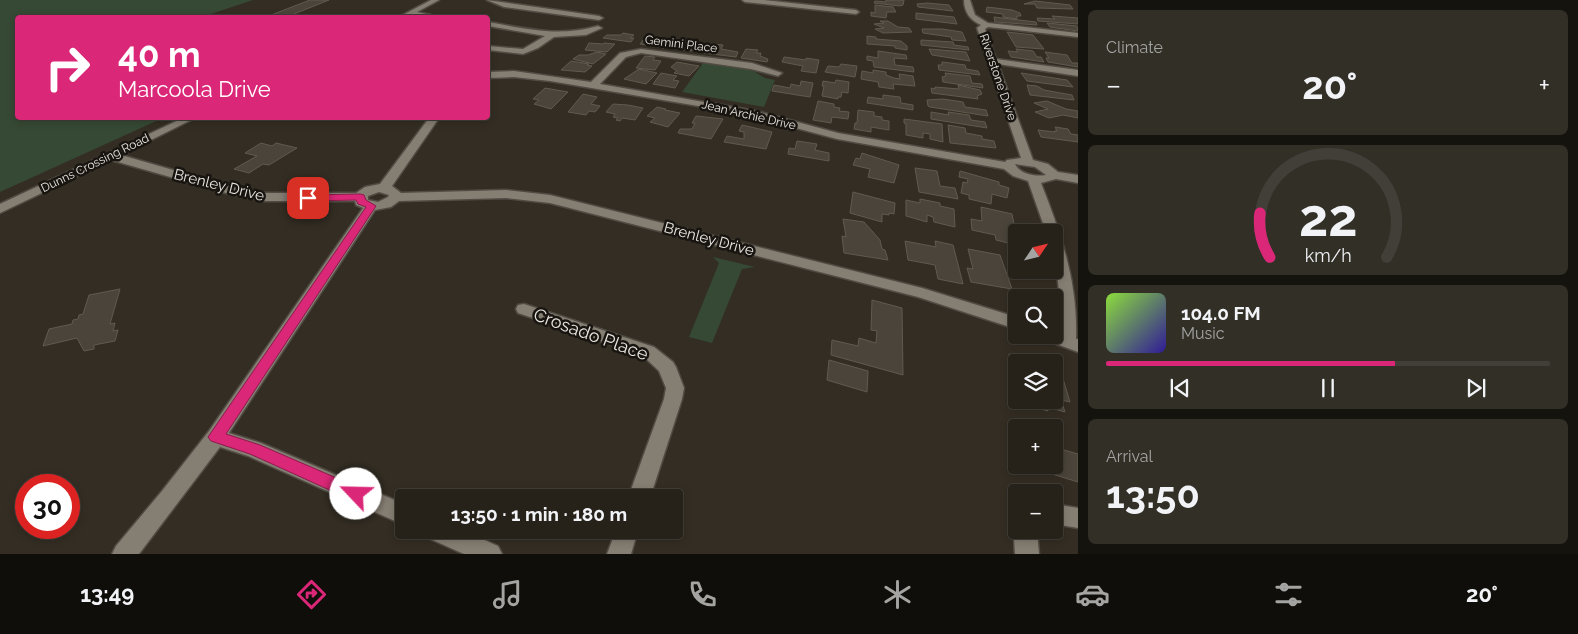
<!DOCTYPE html>
<meta charset="utf-8">
<style>
body{margin:0;font-family:Raleway,sans-serif;background:#322f27;color:#f1f3f6;height:100vh;display:flex;flex-direction:column;font-size:19px;white-space:nowrap}
*{box-sizing:border-box;margin:0}
p{font-size:16px;color:#a4a4a2}
.icon{flex:none;width:28px;height:28px;fill:none;stroke:currentColor;stroke-width:2;stroke-linecap:round;stroke-linejoin:round}
.map{position:relative;flex:1;overflow:hidden}
.drawer{display:flex;flex-direction:column;gap:10px;padding:10px;background:#15130e;width:500px}
.drawer>*{flex:none}
.guide{position:absolute;left:15px;top:15px;width:475px;height:105px;border-radius:5px;box-shadow:0 2px 8px #0003,0 0 0 1px #423f39;background:#db2777;color:#fff;overflow:hidden}
.needle{width:32px;rotate:55deg}
.tools{position:absolute;left:1008px;top:224px;display:grid;gap:10px}
.tools a{display:grid;place-items:center;width:55px;height:55px;border-radius:5px;background:#26221a;box-shadow:0 2px 8px #0003,0 0 0 1px #423f39;font-size:25px}
.speed{position:absolute;left:15px;top:474px;display:flex;gap:10px;font-size:25px;font-weight:700;text-align:center}
.speed>*{display:grid;place-content:center;width:65px;height:65px;border-radius:50%;background:#26221a;box-shadow:0 2px 8px #0003,0 0 0 1px #423f39;line-height:1}
.speed .limit{border:8px solid #d22;background:#fff;color:#111}
.pin{position:absolute;display:grid;place-items:center;width:42px;height:42px;color:#fff;margin:-21px;border-radius:10px;box-shadow:0 2px 8px #0006}
.me{position:absolute;width:55px;margin:-28px;rotate:294deg;stroke-linejoin:round;filter:drop-shadow(0 0 4px #0008)}
.turn{display:flex;align-items:center;gap:18px;height:105px;padding:0 20px;font-size:22px}
.turn .icon{width:65px;height:65px;stroke-width:2.5}
.turn b{display:block;font-size:35px;line-height:42px}
.big{font-size:38px;font-weight:700;line-height:1.1}
.drawer .tile{flex:1;display:flex;flex-direction:column;justify-content:center;gap:8px;min-width:0;padding:0 18px;border-radius:8px;background:#322f27}
.drawer .dial{align-items:center;gap:0}
.dial svg{height:130px;overflow:visible;fill:none;stroke:#423f39;stroke-width:7;stroke-linecap:round;text-anchor:middle}
.dial text{fill:#f1f3f6;stroke:none}
.song{display:flex;align-items:center;gap:15px}
.cover{width:60px;height:60px;border-radius:8px;background:linear-gradient(135deg,hsl(90 70% 55%),hsl(250 70% 35%))}
.played{height:5px;border-radius:2px;background:linear-gradient(90deg,#db2777 65%,#423f39 65%)}
.keys{display:flex;justify-content:space-around;direction:ltr}
.heat{display:flex;justify-content:space-between;align-items:center;font-size:28px;direction:ltr}
.trip{position:absolute;left:395px;top:489px;width:288px;height:50px;border-radius:5px;background:#26221a;box-shadow:0 2px 8px #0003,0 0 0 1px #423f39;font-weight:700;line-height:50px;text-align:center}
.tab-bar{display:flex;height:80px;justify-content:space-around;align-items:center;background:#0f0e0a;color:#a4a4a2}
.tab-bar .icon{width:35px;height:35px}
.tab-bar .current{color:#db2777}
.tab-bar b{font-size:22px;color:#f1f3f6}
main{display:flex;flex:1;min-height:0}
.map>svg:first-child{display:block}
</style>
<main>
<div class="map">
<svg width="1078" height="554" viewBox="0 0 1078 554">
<rect width="100%" height="100%" fill="#332d23"/>
<g fill="#364934">
<polygon points="0,0 253,0 202,17 18,18 18,118 163,118 0,192"/>
<polygon points="703,63 752,70 765,78 775,80 764,107 682,92"/>
<polygon points="713,257 755,267 742,269 712,343 689,337 719,263"/>
</g>
<g fill="#4a443a" stroke="#615a4f">
<polygon points="310,0 329,0 284,18 266,17"/>
<polygon points="886,0 904,0 903,5 900,6 874,3 875,1 886,2"/>
<polygon points="1035,1 1070,5 1073,9 1037,8 1035,4 1024,4"/>
<polygon points="927,3 949,5 953,11 918,7 917,4"/>
<polygon points="875,5 893,7 896,12 887,12 886,18 871,16 871,12 875,13"/>
<polygon points="987,7 1012,10 1020,13 1021,16 1017,16 1017,19 1003,17 1003,14 986,12"/>
<polygon points="916,13 954,17 957,24 916,19"/>
<polygon points="1052,16 1078,18 1078,24 1038,21 1037,18 1055,19"/>
<polygon points="994,17 1036,22 1037,25 995,22"/>
<polygon points="880,21 888,21 898,27 909,28 912,32 883,33 875,29 884,28 874,24 884,23"/>
<polygon points="1047,23 1077,26 1078,31 1050,27"/>
<polygon points="922,29 942,29 962,32 966,41 952,40 951,37 923,33"/>
<polygon points="1007,32 1033,35 1044,49 1016,47"/>
<polygon points="623,33 634,35 630,38 634,38 631,42 603,38 607,35 621,35"/>
<polygon points="867,36 876,37 876,39 901,41 907,46 907,50 895,48 895,46 867,44"/>
<polygon points="652,37 667,40 664,43 667,43 664,48 640,44 643,40 648,41"/>
<polygon points="674,39 687,40 686,46 693,48 692,51 669,48"/>
<polygon points="921,40 953,42 954,45 968,47 969,50 921,45"/>
<polygon points="589,43 603,44 604,43 615,44 607,52 585,50"/>
<polygon points="711,44 723,45 721,49 738,52 736,57 704,53 708,45"/>
<polygon points="746,49 758,50 756,53 761,53 760,56 768,59 767,62 741,58"/>
<polygon points="929,49 966,52 970,61 932,55"/>
<polygon points="1016,49 1033,51 1037,57 1041,57 1044,62 1011,57 1008,51 1018,52"/>
<polygon points="878,51 906,55 907,59 894,58 895,65 913,67 914,72 874,67 873,61 867,60 867,56 878,58"/>
<polygon points="597,52 606,54 593,64 573,59 579,55 588,55"/>
<polygon points="1045,52 1067,55 1072,63 1078,63 1078,67 1048,62 1046,58 1049,58"/>
<polygon points="645,56 655,57 653,60 661,61 655,70 636,68"/>
<polygon points="784,57 806,60 806,58 819,60 816,73 801,71 803,66 782,62"/>
<polygon points="571,61 589,64 587,65 592,66 585,72 561,70"/>
<polygon points="677,62 699,66 689,76 674,73 677,71 671,67"/>
<polygon points="942,62 965,65 966,69 978,71 980,75 939,70 938,65 942,65"/>
<polygon points="841,64 857,66 855,77 825,72 828,66 839,67"/>
<polygon points="639,69 657,73 646,84 624,79"/>
<polygon points="873,70 886,72 886,75 894,78 900,79 899,74 913,76 915,86 893,84 894,89 879,87 878,82 861,79 862,71 873,73"/>
<polygon points="661,73 677,76 673,80 679,81 675,88 653,84"/>
<polygon points="945,73 970,76 972,83 982,84 983,88 943,82 942,77 946,76"/>
<polygon points="1021,73 1067,80 1073,87 1027,81"/>
<polygon points="836,80 849,82 848,93 842,92 841,97 838,97 838,99 822,96 824,86 822,86 823,81 835,83"/>
<polygon points="801,81 813,83 810,97 772,91 774,85 790,88 791,84 800,86"/>
<polygon points="958,85 980,90 982,94 977,96 978,99 932,93 931,88 935,89 935,87 959,89"/>
<polygon points="1027,85 1037,86 1044,90 1072,95 1074,100 1030,95"/>
<polygon points="545,88 568,92 551,109 534,104 539,100 533,99"/>
<polygon points="583,94 597,97 591,104 600,106 595,112 589,111 586,115 568,112"/>
<polygon points="883,95 900,97 901,103 913,105 913,110 867,103 868,97 883,99"/>
<polygon points="943,99 963,102 965,107 986,110 988,116 930,107 928,106 927,100"/>
<polygon points="818,101 834,104 834,107 840,108 839,111 849,112 848,119 832,117 831,123 813,120"/>
<polygon points="1047,101 1066,109 1078,111 1078,118 1063,115 1049,118 1035,112 1048,109 1034,103"/>
<polygon points="613,104 628,105 643,108 635,120 622,118 620,121 616,120 618,118 613,117 615,114 606,112"/>
<polygon points="657,107 666,109 665,110 680,113 668,127 650,122 655,118 647,116"/>
<polygon points="858,110 874,112 874,116 882,117 882,120 889,121 889,130 871,127 871,132 854,129 855,123 857,123"/>
<polygon points="931,112 949,115 948,112 969,115 971,120 985,122 987,128 931,119"/>
<polygon points="696,116 723,119 711,139 678,133 680,129 692,129 695,123 692,123"/>
<polygon points="904,119 942,124 943,142 930,139 930,134 923,133 923,138 906,135 906,124 904,123"/>
<polygon points="742,125 772,132 766,149 724,142 727,136 744,139 744,132 739,131"/>
<polygon points="948,125 965,128 966,133 982,136 982,139 994,141 996,148 950,143"/>
<polygon points="1055,127 1068,129 1071,134 1078,135 1078,142 1041,137 1038,130 1055,132 1054,131 1057,131"/>
<polygon points="797,141 817,144 815,150 829,153 829,161 788,154 789,148 795,149"/>
<polygon points="261,143 272,146 276,143 297,148 269,165 263,164 249,173 234,169 257,156 245,153"/>
<polygon points="862,153 899,165 894,183 868,177 870,169 853,165 856,158 860,159"/>
<polygon points="915,168 937,171 940,186 955,188 958,199 919,192"/>
<polygon points="960,171 999,182 999,185 1009,188 1007,198 992,194 991,204 969,199 969,195 961,193 963,182 967,183 968,179 959,177"/>
<polygon points="853,192 895,203 894,214 889,213 889,215 882,214 882,222 850,213"/>
<polygon points="920,199 940,203 940,206 954,209 955,227 934,222 933,217 927,215 927,222 906,216 906,200 920,203"/>
<polygon points="981,207 1012,214 1014,224 1017,225 1018,232 1016,232 1016,245 996,240 995,235 972,230 971,219 982,221"/>
<polygon points="843,219 864,222 880,240 882,249 885,250 888,260 844,253 842,236 846,237"/>
<polygon points="905,241 936,247 935,241 953,245 963,284 938,279 935,265 908,260"/>
<polygon points="968,249 1000,255 1012,289 971,282 967,268 973,269"/>
<polygon points="120,289 110,324 115,323 113,331 118,330 115,341 94,345 94,349 84,351 77,338 43,346 49,329 72,324 73,320 78,319 79,315 83,314 89,295"/>
<polygon points="872,300 902,308 903,375 831,355 832,340 858,346 859,338 876,343 877,331 871,330"/>
<polygon points="1009,354 1032,360 1033,362 1016,362 1016,389"/>
<polygon points="829,360 868,371 867,392 827,380"/>
<polygon points="1054,370 1061,372 1070,402 1061,400 1065,412 1047,407 1048,411 1019,403 1019,400 1054,400"/>
<polygon points="1054,447 1078,454 1078,482 1039,470 1038,465 1054,465"/>
</g>
<g fill="none" stroke-linecap="round" stroke-linejoin="round">
<g stroke="#504b43" stroke-width="3">
<g id="minor">
<polygon points="431,0 439,0 417,12 445,18 411,15 407,18 397,18"/>
<polygon points="487,0 599,16 603,18 599,20 504,7"/>
<polygon points="742,0 764,0 856,10 859,12 856,14 745,2"/>
<path d="M 964,0 L 970,0 L 975,15 L 988,23 L 1078,33 L 1078,37 L 988,27 L 985,29 L 996,59 L 1078,70 L 1078,76 L 998,64 L 1033,160 L 1048,164 L 1058,172 L 1078,175 L 1078,183 L 1056,179 L 1041,183 C 1061,234 1078,282 1076,339 L 1078,339 L 1078,352 L 1043,339 L 1041,335 L 1054,335 L 1054,330 L 1059,333 C 1063,298 1054,266 1054,232 L 1046,232 L 1028,181 L 1013,176 L 1004,169 L 837,139 L 755,117 L 716,109 L 550,81 L 514,77 L 488,78 L 488,72 L 514,71 L 591,82 L 620,53 L 641,49 L 752,63 L 782,73 L 778,76 L 751,69 L 641,53 L 626,57 L 600,84 L 756,111 L 838,133 L 1005,162 L 1007,160 L 1021,158 L 977,28 L 981,25 C 970,20 964,12 964,0 ZM 1015,164 L 1035,167 L 1046,175 C 1035,177 1020,174 1015,164 Z"/>
<path d="M 488,22 C 528,29 558,37 598,26 L 602,28 L 586,35 L 554,37 L 538,48 L 523,54 L 488,50 L 488,46 L 523,49 L 545,36 L 488,26 Z"/>
<path d="M 183,118 L 195,118 L 121,155 L 232,187 L 265,193 L 356,193 L 365,187 L 380,184 L 429,118 L 439,118 L 392,186 L 401,193 L 506,190 L 550,195 L 922,288 L 1016,317 L 1016,329 L 918,297 L 550,203 L 506,198 L 399,201 L 391,207 L 375,210 L 229,433 L 261,443 L 404,504 L 404,525 L 248,456 L 220,447 L 139,554 L 112,554 L 116,546 L 162,491 L 209,431 L 363,208 L 356,205 L 355,201 L 265,201 L 226,193 L 111,160 L 0,213 L 0,204 ZM 379,192 L 389,195 L 388,197 L 378,202 L 368,200 L 368,196 Z"/>
<polygon points="524,304 654,347 673,362 676,367 684,388 682,399 650,498 628,498 664,399 666,388 659,371 642,355 518,313 516,309 518,305"/>
<polygon points="1054,504 1078,508 1078,528 1054,524"/>
<polygon points="1016,526 1016,530 1037,530 1039,554 1015,554 1014,539"/>
<polygon points="425,530 462,530 498,546 502,554 464,554 428,538"/>
<polygon points="616,530 638,530 631,554 607,554"/>
</g>
</g>
<use href="#minor" fill="#857e73" fill-rule="evenodd"/>
</g>
<polygon fill="#db2777" stroke="#8e194d" points="360,194 364,195 366,200 376,206 226,434 260,445 362,489 365,494 362,499 356,502 250,454 211,441 208,437 366,207 358,204 356,200 308,201 303,198 308,195"/>
<g text-anchor="middle" dominant-baseline="central" stroke-width="5" stroke-linejoin="round" paint-order="stroke">
<g font-size="12" fill="#e9e5df" stroke="#181511">
<text transform="translate(681 44) rotate(7)">Gemini Place</text>
<text transform="translate(998 77) rotate(71)">Riverstone Drive</text>
<text transform="translate(749 115) rotate(13)">Jean Archie Drive</text>
<text transform="translate(95 163) rotate(-26)">Dunns Crossing Road</text>
</g>
<g font-size="15" fill="#e9e5df" stroke="#181511">
<text transform="translate(219 185) rotate(14)">Brenley Drive</text>
<text transform="translate(709 239) rotate(15)">Brenley Drive</text>
</g>
<g font-size="18" fill="#e9e5df" stroke="#181511">
<text transform="translate(591 334) rotate(20)">Crosado Place</text>
</g>
</g>
</svg>
<div class="tools">
<a><svg class="needle" viewBox="-14 -14 28 28"><path d="M0-13l5 13h-10z" fill="#e53935"/><path d="M0 13l5-13h-10z" fill="#a4a4a2"/></svg></a>
<a><svg class="icon" aria-label="search" viewBox="0 0 24 24"><circle cx="10" cy="10" r="6"/><path d="M15 15l6 6"/></svg></a>
<a><svg class="icon" aria-label="layers" viewBox="0 0 24 24"><path d="M12 4l9 5-9 5-9-5zM3 14l9 5 9-5"/></svg></a>
<a>+</a>
<a>−</a>
</div>
<div class="speed"><div class="limit">30</div></div>
<div class="pin" style="left:308px;top:198px;background:#d93025"><svg class="icon" aria-label="arrive" viewBox="0 0 24 24"><path d="M6 21V4h12l-3 4 3 4H6"/></svg></div>
<svg class="me" style="left:356px;top:494px" viewBox="-20 -20 40 40"><circle r="19" fill="#fff"/><path d="M0-13L10 11 0 6-10 11z" fill="#db2777"/></svg>
<div class="trip">13:50 · 1 min · 180 m</div>
<div class="guide">
<div class="turn"><svg class="icon" aria-label="right" viewBox="0 0 24 24"><path d="M7 20v-9h11M14 6l5 5-5 5"/></svg><div><b>40 m</b>Marcoola Drive</div></div>
</div>
</div>
<section class="drawer">
<div class="tile"><p>Climate</p>
<div class="heat"><a>−</a><b class="big">20°</b><a>+</a></div>
</div>
<div class="tile dial"><svg viewBox="0 0 100 80">
<path d="M14 69A42 42 0 1 1 86 69"/>
<path d="M14 69A42 42 0 0 1 8 42" stroke="#db2777"/>
<text x="50" y="56" font-size="32" font-weight="700">22</text>
<text x="50" y="72" font-size="11">km/h</text>
</svg></div>
<div class="tile">
<div class="song"><i class="cover"></i><div><b>104.0 FM</b><p>Music</p></div></div>
<div class="played"></div>
<div class="keys"><svg class="icon" aria-label="previous" viewBox="0 0 24 24"><path d="M18 5L8 12l10 7zM5 5v14"/></svg><svg class="icon" aria-label="pause" viewBox="0 0 24 24"><path d="M8 5v14M16 5v14"/></svg><svg class="icon" aria-label="next" viewBox="0 0 24 24"><path d="M6 5l10 7-10 7zM19 5v14"/></svg></div>
</div>
<div class="tile"><p>Arrival</p><b class="big">13:50</b></div>
</section>
</main>
<nav class="tab-bar">
<b>13:49</b>
<svg class="icon current" aria-label="directions" viewBox="0 0 24 24"><path d="M12 3l9 9-9 9-9-9zM9 14v-3h6M13 9l2 2-2 2"/></svg>
<svg class="icon" aria-label="music" viewBox="0 0 24 24"><path d="M9 18V5l10-2v13"/><circle cx="6" cy="18" r="3"/><circle cx="16" cy="16" r="3"/></svg>
<svg class="icon" aria-label="phone" viewBox="0 0 24 24"><path d="M5 4h4l2 5-3 2q2 4 5 5l2-3 5 2v4C11 20 4 13 5 4z"/></svg>
<svg class="icon" aria-label="climate" viewBox="0 0 24 24"><path d="M12 3v18M4 7l16 10M4 17L20 7"/></svg>
<svg class="icon" aria-label="car" viewBox="0 0 24 24"><path d="M5 17H2v-5l4-1 3-4h7l3 4 3 1v5h-3M9 17h6M6 11h13"/><circle cx="7" cy="17" r="2"/><circle cx="17" cy="17" r="2"/></svg>
<svg class="icon" aria-label="filters" viewBox="0 0 24 24"><path d="M4 7h16M4 17h16"/><circle cx="9" cy="7" r="2"/><circle cx="15" cy="17" r="2"/></svg>
<b>20°</b>
</nav>
